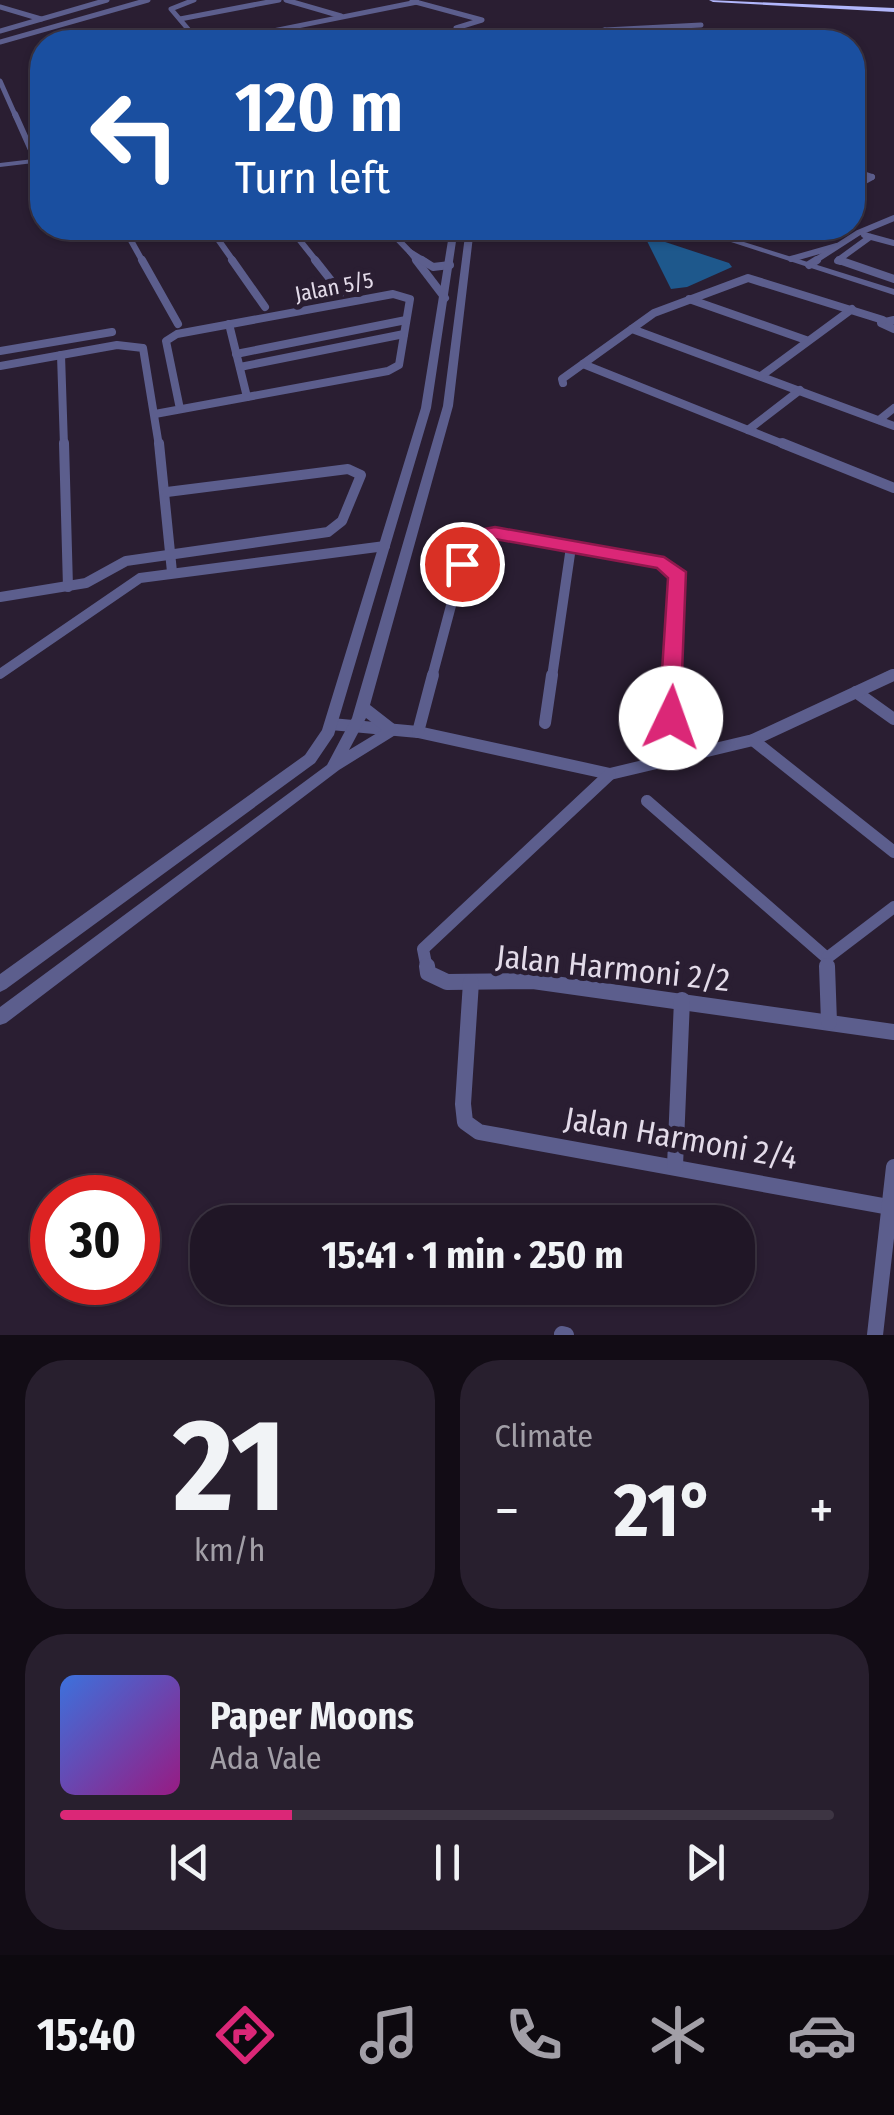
<!DOCTYPE html>
<meta charset="utf-8">
<style>
body{margin:0;font-family:"Fira Sans Condensed",sans-serif;background:#281f2e;color:#f1f3f6;height:100vh;display:flex;flex-direction:column;font-size:38px;white-space:nowrap}
*{box-sizing:border-box;margin:0}
p{font-size:32px;color:#a29fa7}
.icon{flex:none;width:55px;height:55px;fill:none;stroke:currentColor;stroke-width:2;stroke-linecap:round;stroke-linejoin:round}
.map{position:relative;height:1335px;overflow:hidden}
.sheet{display:flex;flex-direction:column;gap:25px;padding:25px;background:#120c15;flex:1}
.sheet>*{flex:none}
.guide{position:absolute;left:30px;top:30px;width:835px;height:210px;border-radius:40px;box-shadow:0 2px 8px #0004,0 0 0 2px #3d3543;background:#1a4fa0;color:#fff;overflow:hidden}
.speed{position:absolute;left:30px;top:1175px;display:flex;gap:20px;font-size:50px;font-weight:700;text-align:center}
.speed>*{display:grid;place-content:center;width:130px;height:130px;border-radius:50%;background:#201626;box-shadow:0 2px 8px #0004,0 0 0 2px #3d3543;line-height:1}
.speed .limit{border:15px solid #d22;background:#fff;color:#111}
.pin{position:absolute;display:grid;place-items:center;width:85px;height:85px;color:#fff;margin:-42px;border:5px solid #fff;border-radius:50%;box-shadow:0 2px 10px #0007}
.me{position:absolute;width:110px;margin:-55px;rotate:3deg;stroke-linejoin:round;filter:drop-shadow(0 0 8px #0008)}
.turn{display:flex;align-items:center;gap:35px;height:210px;padding:0 40px;font-size:45px}
.turn .icon{width:130px;height:130px;stroke-width:2.5}
.turn b{display:block;font-size:70px;line-height:85px}
.big{font-size:75px;font-weight:700;line-height:1.1}
.sheet .tile{flex:1;display:flex;flex-direction:column;justify-content:center;gap:15px;min-width:0;padding:0 35px;border-radius:40px;background:#281f2e}
.sheet .dial{align-items:center;gap:0}
.dial b{font-size:130px;line-height:1}
.song{display:flex;align-items:center;gap:30px}
.cover{width:120px;height:120px;border-radius:15px;background:linear-gradient(135deg,hsl(220 70% 55%),hsl(310 70% 35%))}
.played{height:10px;border-radius:5px;background:linear-gradient(90deg,#db2777 30%,#3d3543 30%)}
.keys{display:flex;justify-content:space-around;direction:ltr}
.heat{display:flex;justify-content:space-between;align-items:center;font-size:55px;direction:ltr}
.sheet .tiles{flex:1;display:grid;gap:25px;grid-template-columns:1fr 1fr}
.tile:last-child{grid-column:span 2}
.trip{position:absolute;left:190px;top:1205px;width:565px;height:100px;border-radius:40px;background:#201626;box-shadow:0 2px 8px #0004,0 0 0 2px #3d3543;font-weight:700;line-height:100px;text-align:center}
.menu{display:flex;height:160px;justify-content:space-around;align-items:center;background:#0d090f;color:#a29fa7}
.menu .icon{width:70px;height:70px}
.menu .on{color:#db2777}
.menu b{font-size:45px;color:#f1f3f6}
.map>svg:first-child{display:block}
</style>
<div class="map">
<svg width="894" height="1335" viewBox="0 0 894 1335">
<rect width="100%" height="100%" fill="#2a1e32"/>
<polygon fill="#1e588c" points="650,237 729,263 732,267 687,287 671,289 647,241"/>
<g fill="none" stroke-linecap="round" stroke-linejoin="round">
<g stroke="#5c5e8d" stroke-width="5">
<polyline points="194,0 171,9 199,42"/>
<polyline points="286,0 341,16"/>
<polyline points="412,1 482,20 456,28"/>
<polyline points="0,7 41,19"/>
<polyline points="180,19 279,0"/>
<polyline points="605,30 701,25"/>
<polygon points="605,30 613,34 591,33"/>
<polyline points="0,31 107,0"/>
<polyline points="0,42 148,0"/>
<polyline points="218,42 417,2"/>
<polyline points="526,42 587,37"/>
<polyline points="0,81 16,117"/>
</g>
<g stroke="#5c5e8d" stroke-width="6">
<polyline points="15,114 36,161"/>
<polyline points="852,170 872,177"/>
<polyline points="852,188 872,177"/>
<polyline points="124,228 143,262"/>
<polyline points="210,228 234,262"/>
<polyline points="290,228 317,262"/>
<polyline points="387,228 410,252"/>
<polyline points="864,235 894,243"/>
<polyline points="791,259 837,246"/>
<polyline points="418,262 410,252 426,262"/>
<polyline points="813,262 858,233 894,218"/>
<polyline points="841,262 837,261 870,237"/>
</g>
<g stroke="#5c5e8d" stroke-width="8">
<polyline points="142,260 178,324"/>
<polyline points="232,260 265,307"/>
<polyline points="315,260 341,293"/>
<polyline points="416,260 445,298"/>
<polyline points="422,260 433,267 450,265"/>
<polyline points="839,260 894,279"/>
<polyline points="809,265 817,260"/>
<polyline points="689,299 806,340"/>
<polyline points="894,320 881,323 894,329"/>
<polyline points="229,324 247,397"/>
<polyline points="632,329 894,426"/>
<polyline points="0,351 112,332"/>
<polyline points="236,354 406,320"/>
<polyline points="61,355 64,446"/>
<polyline points="583,364 788,446"/>
<polyline points="0,366 117,345 143,348 159,446"/>
<polyline points="240,367 404,334"/>
<polyline points="761,376 852,309"/>
<polyline points="563,383 562,379 654,313 748,278 883,320"/>
<polyline points="155,414 388,371 399,365 410,299 393,294 177,334 166,341 180,409"/>
<polyline points="879,420 894,408"/>
<polyline points="748,430 800,390"/>
</g>
<g stroke="#5c5e8d" stroke-width="10">
<polyline points="64,443 68,587"/>
<polyline points="159,443 172,572"/>
<polyline points="782,443 894,488"/>
<polyline points="0,597 86,583 126,561 328,532 342,521 361,475 348,469 167,492"/>
<polyline points="0,674 140,578 385,546"/>
<polyline points="432,677 469,538 495,533 664,563 679,576 673,677"/>
<polyline points="552,677 571,547"/>
<polyline points="887,677 894,674"/>
</g>
<g stroke="#5c5e8d" stroke-width="12">
<polyline points="856,692 894,719"/>
<polyline points="671,718 673,675"/>
<polyline points="545,723 552,675"/>
<polyline points="331,724 418,732 610,774 753,740 893,675"/>
<polyline points="418,732 433,675"/>
<polyline points="753,740 894,852"/>
<polyline points="647,801 827,958"/>
<polyline points="427,969 423,949 610,774"/>
<polyline points="827,969 827,958 894,907"/>
</g>
<g stroke="#5c5e8d" stroke-width="16">
<polyline points="427,966 428,973 447,982 533,981 894,1032"/>
<polyline points="827,966 829,1022"/>
<polyline points="471,982 463,1104 465,1122 479,1132 889,1207"/>
<polyline points="675,1166 682,1000"/>
<polyline points="562,1334 566,1335"/>
<polyline points="875,1335 894,1167"/>
</g>
<g fill="#5c5e8d" fill-rule="evenodd">
<polygon points="42,158 42,162 0,167 0,163"/>
<polygon points="450,228 458,228 431,408 334,735 315,763 6,989 0,992 0,974 305,755 322,730 421,408"/>
<path d="M 466,228 L 474,228 L 453,406 L 370,705 L 397,726 L 399,730 L 397,734 L 339,770 L 6,1023 L 0,1025 L 0,1007 L 327,765 L 352,718 L 443,406 ZM 366,718 L 382,730 L 349,750 Z"/>
<polygon points="688,228 699,228 894,289 894,295"/>
</g>
<polygon fill="#b1b6fb" fill-rule="evenodd" points="709,0 894,8 894,12 713,2"/>
</g>
<polygon fill="#db2777" stroke="#8e194d" stroke-width="2.5" points="495,527 664,557 686,572 680,724 663,724 659,718 668,578 657,568 495,539 478,542 469,569 454,569 451,564 462,533"/>
<g text-anchor="middle" dominant-baseline="central" stroke-width="10" stroke-linejoin="round" paint-order="stroke">
<g font-size="22" fill="#e3dbe9" stroke="#2a1e32">
<text transform="translate(334 287) rotate(-11)">Jalan 5/5</text>
</g>
<g font-size="32" fill="#e3dbe9" stroke="#2a1e32">
<text transform="translate(613 968) rotate(6)">Jalan Harmoni 2/2</text>
<text transform="translate(681 1138) rotate(10)">Jalan Harmoni 2/4</text>
</g>
</g>
</svg>
<div class="speed"><div class="limit">30</div></div>
<div class="pin" style="left:462px;top:564px;background:#d93025"><svg class="icon" aria-label="arrive" viewBox="0 0 24 24"><path d="M6 21V4h12l-3 4 3 4H6"/></svg></div>
<svg class="me" style="left:671px;top:718px" viewBox="-20 -20 40 40"><circle r="19" fill="#fff"/><path d="M0-13L10 11 0 6-10 11z" fill="#db2777"/></svg>
<div class="trip">15:41 · 1 min · 250 m</div>
<div class="guide">
<div class="turn"><svg class="icon" aria-label="left" viewBox="0 0 24 24"><path d="M17 20v-9H6M10 6l-5 5 5 5"/></svg><div><b>120 m</b>Turn left</div></div>
</div>
</div>
<section class="sheet">
<div class="tiles">
<div class="tile dial"><b>21</b><p>km/h</p></div>
<div class="tile"><p>Climate</p>
<div class="heat"><a>−</a><b class="big">21°</b><a>+</a></div>
</div>
<div class="tile">
<div class="song"><i class="cover"></i><div><b>Paper Moons</b><p>Ada Vale</p></div></div>
<div class="played"></div>
<div class="keys"><svg class="icon" aria-label="previous" viewBox="0 0 24 24"><path d="M18 5L8 12l10 7zM5 5v14"/></svg><svg class="icon" aria-label="pause" viewBox="0 0 24 24"><path d="M8 5v14M16 5v14"/></svg><svg class="icon" aria-label="next" viewBox="0 0 24 24"><path d="M6 5l10 7-10 7zM19 5v14"/></svg></div>
</div>
</div>
</section>
<nav class="menu">
<b>15:40</b>
<svg class="icon on" aria-label="directions" viewBox="0 0 24 24"><path d="M12 3l9 9-9 9-9-9zM9 14v-3h6M13 9l2 2-2 2"/></svg>
<svg class="icon" aria-label="music" viewBox="0 0 24 24"><path d="M9 18V5l10-2v13"/><circle cx="6" cy="18" r="3"/><circle cx="16" cy="16" r="3"/></svg>
<svg class="icon" aria-label="phone" viewBox="0 0 24 24"><path d="M5 4h4l2 5-3 2q2 4 5 5l2-3 5 2v4C11 20 4 13 5 4z"/></svg>
<svg class="icon" aria-label="climate" viewBox="0 0 24 24"><path d="M12 3v18M4 7l16 10M4 17L20 7"/></svg>
<svg class="icon" aria-label="car" viewBox="0 0 24 24"><path d="M5 17H2v-5l4-1 3-4h7l3 4 3 1v5h-3M9 17h6M6 11h13"/><circle cx="7" cy="17" r="2"/><circle cx="17" cy="17" r="2"/></svg>
</nav>
